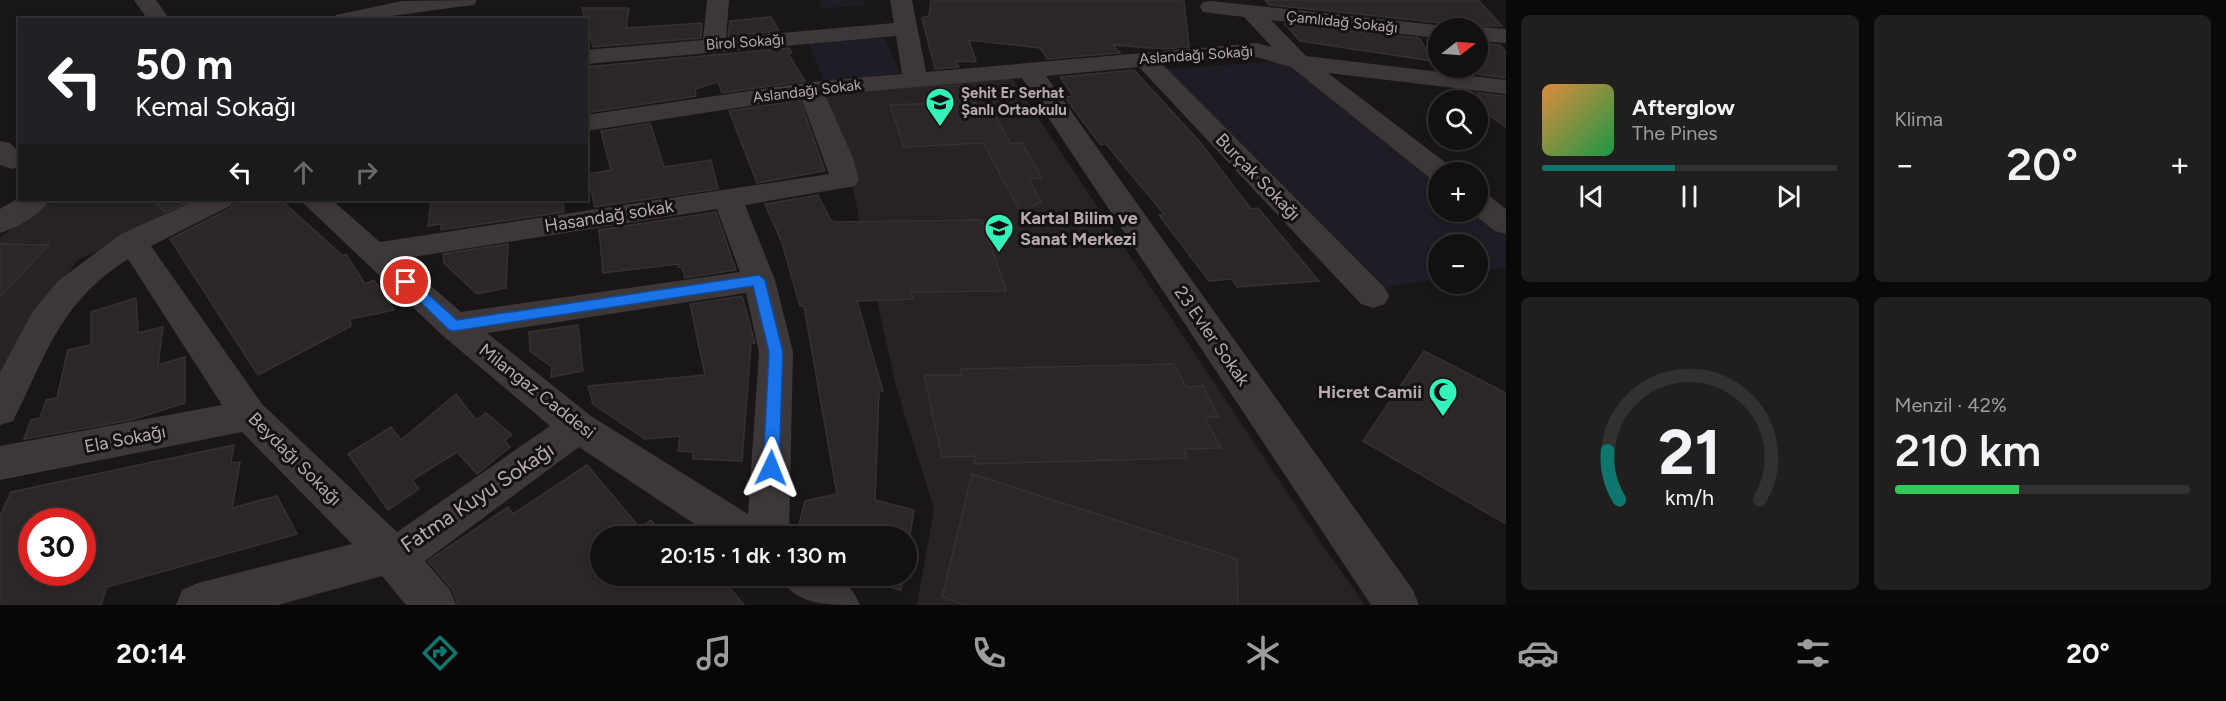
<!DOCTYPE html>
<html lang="tr">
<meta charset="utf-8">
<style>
body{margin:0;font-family:Figtree,sans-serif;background:#201f1e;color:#f1f3f6;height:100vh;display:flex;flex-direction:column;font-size:22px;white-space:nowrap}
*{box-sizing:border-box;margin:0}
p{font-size:20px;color:#9d9d9f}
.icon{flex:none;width:33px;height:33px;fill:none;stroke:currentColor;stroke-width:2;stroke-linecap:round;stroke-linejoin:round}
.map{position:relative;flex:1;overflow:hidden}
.sheet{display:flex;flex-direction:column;gap:15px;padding:15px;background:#0a0909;width:720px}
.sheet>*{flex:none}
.hud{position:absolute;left:18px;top:18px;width:570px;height:183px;border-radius:0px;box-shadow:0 3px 9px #0003,0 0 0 2px #323130;background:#202124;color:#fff;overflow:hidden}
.needle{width:39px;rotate:73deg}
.fabs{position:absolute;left:1428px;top:18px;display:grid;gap:12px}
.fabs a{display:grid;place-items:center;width:60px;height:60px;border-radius:50%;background:#131110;box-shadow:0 3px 9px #0003,0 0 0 2px #323130;font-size:30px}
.speed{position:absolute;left:18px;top:508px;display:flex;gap:12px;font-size:30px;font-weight:700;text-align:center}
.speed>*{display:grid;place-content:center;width:78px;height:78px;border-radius:50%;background:#131110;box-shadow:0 3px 9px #0003,0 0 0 2px #323130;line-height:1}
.speed .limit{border:9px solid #d22;background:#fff;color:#111}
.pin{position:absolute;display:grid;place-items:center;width:51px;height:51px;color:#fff;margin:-26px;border:3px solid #fff;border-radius:50%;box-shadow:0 2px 6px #0007}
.me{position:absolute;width:66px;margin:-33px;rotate:2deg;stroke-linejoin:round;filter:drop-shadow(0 0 4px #0008)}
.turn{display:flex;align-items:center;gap:21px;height:126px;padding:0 18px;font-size:27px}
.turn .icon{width:78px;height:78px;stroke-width:2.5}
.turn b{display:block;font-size:42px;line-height:51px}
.lanes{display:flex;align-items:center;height:57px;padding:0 18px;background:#0003;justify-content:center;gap:30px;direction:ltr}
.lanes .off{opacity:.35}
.big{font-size:45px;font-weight:600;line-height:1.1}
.sheet .card{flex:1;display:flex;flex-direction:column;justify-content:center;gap:9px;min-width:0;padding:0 21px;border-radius:9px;background:#201f1e}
.sheet .dial{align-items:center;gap:0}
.dial svg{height:156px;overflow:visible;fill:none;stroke:#323130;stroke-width:7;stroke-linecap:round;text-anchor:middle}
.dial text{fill:#f1f3f6;stroke:none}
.song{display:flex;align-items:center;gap:18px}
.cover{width:72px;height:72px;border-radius:9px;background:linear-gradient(135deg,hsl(30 70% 55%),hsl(140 70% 35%))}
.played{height:6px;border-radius:3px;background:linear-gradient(90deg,#0f766e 45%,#323130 45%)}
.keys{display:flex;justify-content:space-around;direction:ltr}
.heat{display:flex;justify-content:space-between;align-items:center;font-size:33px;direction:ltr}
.charge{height:9px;border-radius:4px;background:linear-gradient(90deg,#34c759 42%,#323130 0)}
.sheet .tiles{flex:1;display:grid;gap:15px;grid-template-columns:repeat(2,1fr)}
.trip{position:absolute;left:590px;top:526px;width:327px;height:60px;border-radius:30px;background:#131110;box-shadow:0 3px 9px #0003,0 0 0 2px #323130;font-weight:600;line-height:60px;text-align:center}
.tab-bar{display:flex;height:96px;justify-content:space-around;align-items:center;background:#080706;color:#9d9d9f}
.tab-bar .icon{width:42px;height:42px}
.tab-bar .current{color:#0f766e}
.tab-bar b{font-size:27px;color:#f1f3f6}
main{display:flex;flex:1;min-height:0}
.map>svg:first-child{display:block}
</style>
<main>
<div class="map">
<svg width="1506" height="605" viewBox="0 0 1506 605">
<rect width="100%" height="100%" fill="#191716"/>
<g fill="#262322">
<polygon points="1012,78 1314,533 1365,605 917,605 934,509 896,387 852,185 823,95"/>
<polygon points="54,200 204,200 78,260 30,322 0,371 0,237"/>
</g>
<g fill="#1e1c24">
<polygon points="819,0 863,0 865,6 822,8"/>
<polygon points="885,38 900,73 824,82 808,41"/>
<polygon points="1283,61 1438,181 1438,212 1477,212 1506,234 1506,267 1478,272 1478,244 1438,244 1438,279 1376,289 1162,69"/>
</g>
<g fill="#2a2726" stroke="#353130" stroke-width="1.5" fill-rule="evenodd">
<polygon points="931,0 1184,0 1189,47 1163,49 1113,45 1120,53 1048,59 1040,48 969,40 976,62 956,61 959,67 935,69 922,18 929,16"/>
<polygon points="1265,0 1478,0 1502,26 1472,26 1269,5"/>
<polygon points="582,8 629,8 626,28 702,23 701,38 593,47"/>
<polygon points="771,17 779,31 728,36 730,21"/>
<polygon points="1285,24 1419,38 1433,61 1300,41"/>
<polygon points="1478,43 1500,45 1506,52 1506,78 1478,74"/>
<polygon points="789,48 792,53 788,54 805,81 722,93 718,82 695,89 696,96 586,113 586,67"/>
<polygon points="1134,70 1199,141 1251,209 1258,208 1319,281 1237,287 1232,279 1209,281 1159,215 1164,214 1106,144 1101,145 1084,123 1065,97 1073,96 1060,77"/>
<polygon points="967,85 981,115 995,115 1011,144 1022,143 1042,178 1029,179 1041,202 1021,213 983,143 904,147 890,105 943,103 940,87"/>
<polygon points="1478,93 1506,96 1506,127 1478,107"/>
<polygon points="800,100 825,171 757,183 729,111"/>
<polygon points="650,123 664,167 711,160 718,189 595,207 587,174 611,170 601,131"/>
<polygon points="818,195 830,219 834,222 982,220 1006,291 911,292 913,299 857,301 883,391 879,391 875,500 914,510 906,560 906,537 796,537 805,501 837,494 804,306 800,306 782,243 765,204"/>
<polygon points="154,200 193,200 165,212"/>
<polygon points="236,200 281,200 343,256 346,254 365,284 374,280 394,310 350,319 351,326 258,375 170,239 231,208"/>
<polygon points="431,200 563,200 564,212 441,230 441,224 428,226"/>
<polygon points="716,212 736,270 685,278 682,267 678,267 678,264 603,273 599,230"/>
<polygon points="0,244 49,245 0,297"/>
<polygon points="508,244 506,288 477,294 444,263 443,254"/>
<polygon points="742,296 755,343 751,343 742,461 693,459 693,452 678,451 680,436 645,439 593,404 588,386 705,375 690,304"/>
<polygon points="136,298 138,333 163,327 158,365 185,357 185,403 131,420 24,439 31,420 40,418 46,400 57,398 68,350 91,345 91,312"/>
<polygon points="578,325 583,371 551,377 552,367 530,351 529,332"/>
<polygon points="1424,351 1506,393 1506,524 1363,441"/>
<polygon points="1174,364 1186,387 1203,386 1219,417 1205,417 1221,448 1184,449 1188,458 974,464 976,456 942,457 924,375 961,375 960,369"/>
<polygon points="456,394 476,420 486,413 512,435 505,440 510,447 477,474 457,452 412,480 419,489 388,510 348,454 391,427 401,440"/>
<path d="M 234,445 L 231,463 L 240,462 L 232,508 L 277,496 L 297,534 L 107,587 L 101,605 L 0,605 L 0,516 L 11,492 ZM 32,522 L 82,522 L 82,573 L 32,573 Z"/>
<polygon points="587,465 640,528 651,520 665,537 600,537 600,576 720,576 744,605 458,605 452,589 428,561 508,507 513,514"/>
<polygon points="972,474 1237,559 1238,605 965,605 942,597"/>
<polygon points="849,576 904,576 901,590"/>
</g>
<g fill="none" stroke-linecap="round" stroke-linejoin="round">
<g fill="#3e3738" fill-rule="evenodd">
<polygon points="134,0 156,0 170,20 148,20"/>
<path d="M 477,0 L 474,5 L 466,6 C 421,11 378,20 333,20 L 336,15 L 402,1 Z"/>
<path d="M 707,0 L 729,0 L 726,38 L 894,23 L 890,0 L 912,0 L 926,72 L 1257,43 L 1272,47 L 1244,17 L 1203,12 L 1200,7 L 1203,2 L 1211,1 L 1446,26 L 1448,28 L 1438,28 L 1438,38 L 1271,20 L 1306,56 L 1506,80 L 1506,94 L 1328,73 L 1450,166 L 1454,172 L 1438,172 L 1438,180 L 1430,178 L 1291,67 L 1256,57 L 1163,65 L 1385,288 L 1389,296 L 1385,304 L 1373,308 L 1361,304 L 1139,67 L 1046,76 L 1413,590 L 1419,605 L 1371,605 L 1022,78 L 825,95 L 853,158 L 859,180 L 855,186 L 745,205 L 775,280 L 793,352 L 789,537 L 714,537 L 579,447 L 425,561 L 450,590 L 456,605 L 406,605 L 382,576 L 278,605 L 176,605 L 182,590 L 198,583 L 352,544 L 242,432 L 0,480 L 0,446 L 222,405 L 128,259 C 59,303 48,352 13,421 L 0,425 L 0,372 L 33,311 L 58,281 L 121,234 L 197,200 L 234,200 L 230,206 L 151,246 L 262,404 L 397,532 L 550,426 L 442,335 L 300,200 L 332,200 L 380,242 L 829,174 L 801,98 L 586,131 L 586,115 L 810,82 L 902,74 L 896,36 L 586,64 L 586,50 L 703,40 ZM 717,209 L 740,272 L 461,312 L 400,259 ZM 746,293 L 759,352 L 748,514 L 591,416 L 487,333 Z"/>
<polygon points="1478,27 1506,29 1506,43 1478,41 1478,28 1473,28"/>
<polygon points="0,141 10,143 20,153 20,167 12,169 0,165"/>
<polygon points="1478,193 1488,195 1506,209 1506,234 1495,231 1471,212 1478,212"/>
<path d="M 20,197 L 20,200 L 50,200 C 40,215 17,228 0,233 L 0,209 Z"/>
<path d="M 779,576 C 815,576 844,566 860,605 C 823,605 796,605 779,576 Z"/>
</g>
</g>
<polygon fill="#1a73e8" stroke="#114b97" stroke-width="1.5" points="759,275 765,280 783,352 779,468 777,473 765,473 763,468 769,352 753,286 454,331 449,330 400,282 401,279 411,279 457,320"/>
<defs>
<g id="school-pin" transform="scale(1.5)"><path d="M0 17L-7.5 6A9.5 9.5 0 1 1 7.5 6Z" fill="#35f2bb" stroke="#141211"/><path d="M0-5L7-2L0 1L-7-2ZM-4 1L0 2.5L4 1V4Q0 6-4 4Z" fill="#111"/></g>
<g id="mosque-pin" transform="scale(1.5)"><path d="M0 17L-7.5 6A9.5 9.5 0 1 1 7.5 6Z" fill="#35f2bb" stroke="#141211"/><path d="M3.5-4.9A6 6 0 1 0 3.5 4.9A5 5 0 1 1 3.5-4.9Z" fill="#111"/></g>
</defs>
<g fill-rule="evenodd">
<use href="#school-pin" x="940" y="102"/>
<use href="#school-pin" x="999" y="228"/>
<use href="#mosque-pin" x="1443" y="392"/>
</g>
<g text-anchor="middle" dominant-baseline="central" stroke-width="6" stroke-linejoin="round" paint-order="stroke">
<g font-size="15" fill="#b8a9ad" stroke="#141211">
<text transform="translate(1342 22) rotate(6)">Çamlıdağ Sokağı</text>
<text transform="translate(745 42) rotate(-4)">Birol Sokağı</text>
<text transform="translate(1196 55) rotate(-4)">Aslandağı Sokağı</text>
<text transform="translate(807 91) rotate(-7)">Aslandağı Sokak</text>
</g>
<g font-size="15" font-weight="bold" fill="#b8a9ad" stroke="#141211" text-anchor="start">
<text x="961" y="93">Şehit Er Serhat<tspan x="961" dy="17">Şanlı Ortaokulu</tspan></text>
</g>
<g font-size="18" fill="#b8a9ad" stroke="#141211">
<text transform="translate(1258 177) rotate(46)">Burçak Sokağı</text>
<text transform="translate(609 216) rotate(-9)">Hasandağ sokak</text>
<text transform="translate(1212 336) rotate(55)">23 Evler Sokak</text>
<text transform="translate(537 391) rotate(38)">Milangaz Caddesi</text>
<text transform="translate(125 439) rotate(-11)">Ela Sokağı</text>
<text transform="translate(295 459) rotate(45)">Beydağı Sokağı</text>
</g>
<g font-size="18" font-weight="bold" fill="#b8a9ad" stroke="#141211" text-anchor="start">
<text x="1020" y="218">Kartal Bilim ve<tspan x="1020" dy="21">Sanat Merkezi</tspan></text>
<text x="1422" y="392" text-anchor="end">Hicret Camii</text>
</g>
<g font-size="21" fill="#b8a9ad" stroke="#141211">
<text transform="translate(477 497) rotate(-34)">Fatma Kuyu Sokağı</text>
</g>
</g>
</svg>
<div class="fabs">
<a><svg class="needle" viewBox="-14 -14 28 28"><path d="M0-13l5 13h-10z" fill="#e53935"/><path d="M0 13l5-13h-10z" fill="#9d9d9f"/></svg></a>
<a><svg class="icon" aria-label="search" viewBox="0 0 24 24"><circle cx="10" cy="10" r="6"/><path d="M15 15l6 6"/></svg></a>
<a>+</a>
<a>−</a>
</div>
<div class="speed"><div class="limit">30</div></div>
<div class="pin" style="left:406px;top:282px;background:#d93025"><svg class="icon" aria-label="arrive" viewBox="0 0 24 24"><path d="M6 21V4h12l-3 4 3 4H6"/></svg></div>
<svg class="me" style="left:771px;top:468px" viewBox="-20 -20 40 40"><path d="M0-17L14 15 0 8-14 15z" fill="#1a73e8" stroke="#fff" stroke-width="4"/></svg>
<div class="trip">20:15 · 1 dk · 130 m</div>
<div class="hud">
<div class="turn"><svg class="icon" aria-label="left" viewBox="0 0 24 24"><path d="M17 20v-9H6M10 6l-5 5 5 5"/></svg><div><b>50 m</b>Kemal Sokağı</div></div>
<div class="lanes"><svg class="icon" aria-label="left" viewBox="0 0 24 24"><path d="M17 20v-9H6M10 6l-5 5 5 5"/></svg><svg class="icon off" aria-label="ahead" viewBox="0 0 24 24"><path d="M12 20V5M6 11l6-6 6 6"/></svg><svg class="icon off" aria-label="right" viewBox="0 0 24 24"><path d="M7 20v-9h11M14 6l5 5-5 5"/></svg></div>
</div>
</div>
<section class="sheet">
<div class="tiles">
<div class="card">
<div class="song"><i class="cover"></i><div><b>Afterglow</b><p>The Pines</p></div></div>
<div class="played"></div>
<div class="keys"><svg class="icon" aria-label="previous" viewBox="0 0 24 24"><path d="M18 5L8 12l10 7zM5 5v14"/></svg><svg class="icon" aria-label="pause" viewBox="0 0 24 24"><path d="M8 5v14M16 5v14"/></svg><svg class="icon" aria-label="next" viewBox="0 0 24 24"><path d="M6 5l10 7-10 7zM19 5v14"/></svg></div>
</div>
<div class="card"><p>Klima</p>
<div class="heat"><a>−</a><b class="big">20°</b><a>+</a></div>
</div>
<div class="card dial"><svg viewBox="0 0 100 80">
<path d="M14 69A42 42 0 1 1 86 69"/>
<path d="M14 69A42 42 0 0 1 8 44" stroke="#0f766e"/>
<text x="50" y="56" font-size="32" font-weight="700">21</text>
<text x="50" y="72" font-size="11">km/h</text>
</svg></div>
<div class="card"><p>Menzil · 42%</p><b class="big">210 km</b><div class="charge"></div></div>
</div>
</section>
</main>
<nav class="tab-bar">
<b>20:14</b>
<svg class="icon current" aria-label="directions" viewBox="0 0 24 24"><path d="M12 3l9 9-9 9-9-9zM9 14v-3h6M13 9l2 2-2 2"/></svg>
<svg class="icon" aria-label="music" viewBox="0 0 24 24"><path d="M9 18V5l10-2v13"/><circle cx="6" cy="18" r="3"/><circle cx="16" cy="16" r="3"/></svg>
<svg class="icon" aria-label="phone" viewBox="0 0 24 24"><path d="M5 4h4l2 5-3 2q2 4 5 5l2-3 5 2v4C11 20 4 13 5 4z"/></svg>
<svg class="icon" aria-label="climate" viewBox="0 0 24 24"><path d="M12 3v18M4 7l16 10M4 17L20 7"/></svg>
<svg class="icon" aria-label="car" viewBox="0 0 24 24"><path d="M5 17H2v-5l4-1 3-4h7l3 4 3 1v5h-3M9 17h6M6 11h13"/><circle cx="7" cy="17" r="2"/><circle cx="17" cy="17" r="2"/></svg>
<svg class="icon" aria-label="filters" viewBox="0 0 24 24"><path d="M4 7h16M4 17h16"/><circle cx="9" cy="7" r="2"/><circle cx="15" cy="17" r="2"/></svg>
<b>20°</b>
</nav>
